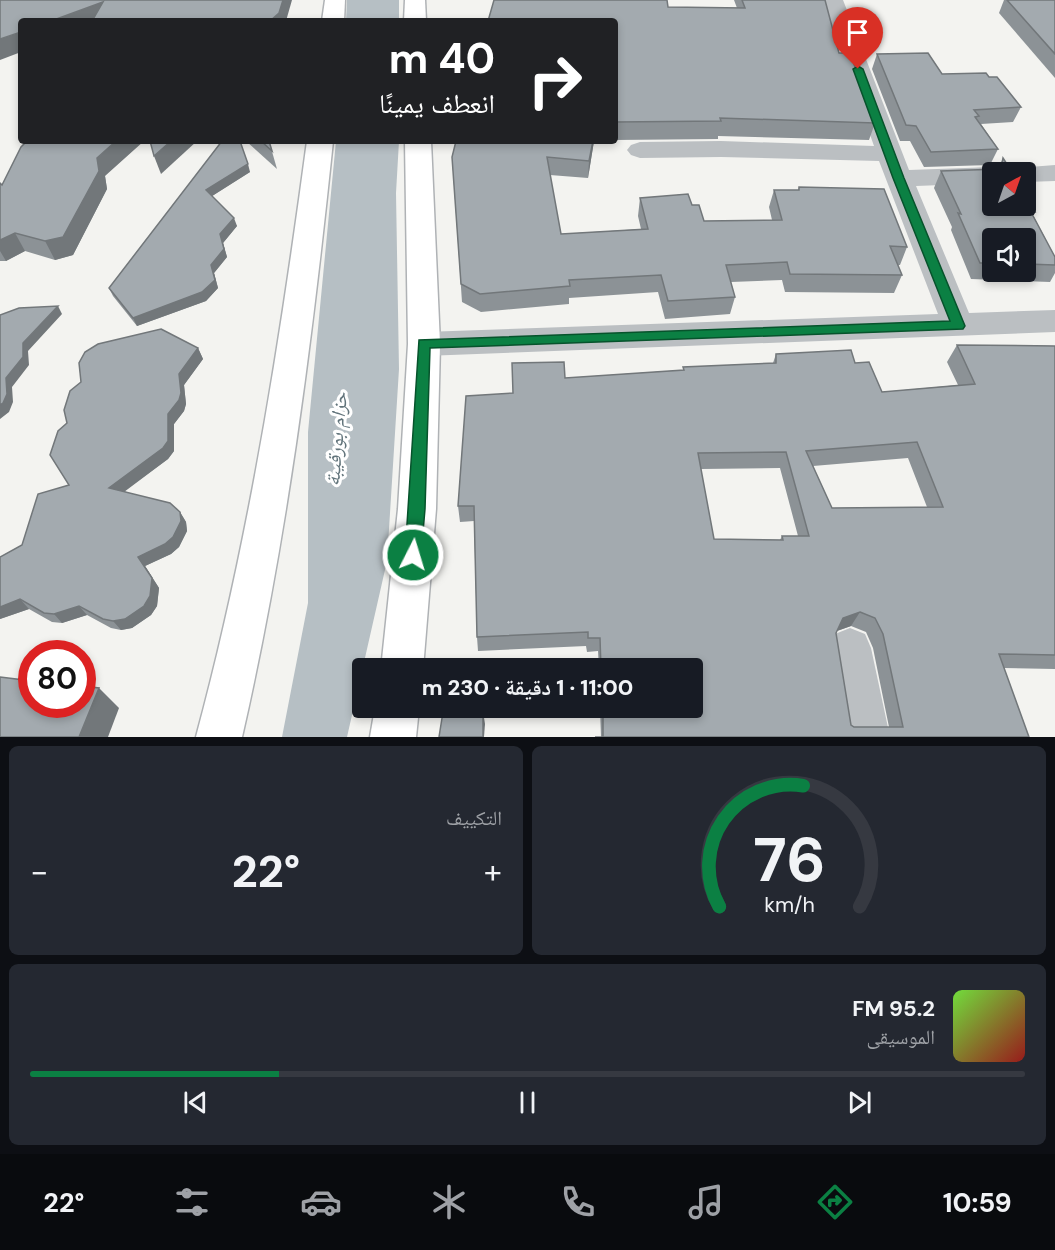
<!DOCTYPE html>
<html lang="ar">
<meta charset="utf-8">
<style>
body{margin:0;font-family:"DM Sans","Noto Naskh Arabic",sans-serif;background:#242831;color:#f1f3f6;direction:rtl;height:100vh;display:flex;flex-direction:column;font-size:22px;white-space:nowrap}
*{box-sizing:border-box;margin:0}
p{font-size:20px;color:#9ea1a6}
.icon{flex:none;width:33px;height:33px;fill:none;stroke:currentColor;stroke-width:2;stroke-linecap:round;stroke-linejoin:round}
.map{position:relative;height:737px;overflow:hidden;direction:ltr}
.sheet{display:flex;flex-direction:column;gap:9px;padding:9px;background:#0d0f14;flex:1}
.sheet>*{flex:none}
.banner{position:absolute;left:18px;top:18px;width:600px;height:126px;border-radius:6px;box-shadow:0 3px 9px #0003;direction:rtl;background:#202124;color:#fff;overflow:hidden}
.needle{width:39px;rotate:40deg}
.tools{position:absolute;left:982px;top:162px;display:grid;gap:12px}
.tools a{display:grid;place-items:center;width:54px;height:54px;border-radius:6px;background:#171b24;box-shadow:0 3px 9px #0003;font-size:30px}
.speed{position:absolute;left:18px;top:640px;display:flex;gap:12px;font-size:30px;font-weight:700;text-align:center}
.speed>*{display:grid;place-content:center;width:78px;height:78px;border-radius:50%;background:#171b24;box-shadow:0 3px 9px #0003;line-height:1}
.speed .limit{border:9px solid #d22;background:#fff;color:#111}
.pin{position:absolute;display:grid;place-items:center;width:51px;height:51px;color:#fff;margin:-62px -26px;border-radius:50% 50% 50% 0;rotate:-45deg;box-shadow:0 0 6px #0007}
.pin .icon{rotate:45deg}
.me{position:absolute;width:66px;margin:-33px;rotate:5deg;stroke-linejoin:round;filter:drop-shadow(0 0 4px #0008)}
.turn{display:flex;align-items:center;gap:21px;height:126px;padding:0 24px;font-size:27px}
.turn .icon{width:78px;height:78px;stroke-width:2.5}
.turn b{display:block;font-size:42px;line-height:51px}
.big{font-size:45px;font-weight:800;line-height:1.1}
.sheet .tile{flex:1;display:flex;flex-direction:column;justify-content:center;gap:9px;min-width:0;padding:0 21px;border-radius:9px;background:#242831}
.sheet .dial{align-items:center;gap:0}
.dial svg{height:156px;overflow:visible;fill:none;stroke:#363941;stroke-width:7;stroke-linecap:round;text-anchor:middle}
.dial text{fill:#f1f3f6;stroke:none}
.song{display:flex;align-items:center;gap:18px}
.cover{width:72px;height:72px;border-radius:9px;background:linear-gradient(135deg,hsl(100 70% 55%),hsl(0 70% 35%))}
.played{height:6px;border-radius:3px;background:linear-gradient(90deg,#0b8043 25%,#363941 25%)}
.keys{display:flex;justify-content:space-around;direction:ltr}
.heat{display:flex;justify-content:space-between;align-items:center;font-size:33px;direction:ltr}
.sheet .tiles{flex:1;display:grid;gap:9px;grid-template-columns:1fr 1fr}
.tile:last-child{grid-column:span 2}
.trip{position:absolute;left:352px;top:658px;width:351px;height:60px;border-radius:6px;background:#171b24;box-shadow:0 3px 9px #0003;font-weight:800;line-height:60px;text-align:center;direction:rtl}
.menu{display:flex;height:96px;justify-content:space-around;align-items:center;background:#090b0e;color:#9ea1a6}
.menu .icon{width:42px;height:42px}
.menu .current{color:#0b8043}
.menu b{font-size:27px;color:#f1f3f6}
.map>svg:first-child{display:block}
</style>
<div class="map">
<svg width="1055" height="737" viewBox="0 0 1055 737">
<rect width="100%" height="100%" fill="#f3f3f0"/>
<g fill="#b6bfc4">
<polygon points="347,0 399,0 399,21 346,21"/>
<polygon points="336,141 399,141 396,193 399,369 387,561 347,737 282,737 308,603 308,432"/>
</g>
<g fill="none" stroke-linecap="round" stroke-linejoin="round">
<g stroke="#afb2b5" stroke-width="3">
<g id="trunk">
<polygon points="325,0 345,0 344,21 322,21"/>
<polygon points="405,0 425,0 426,21 404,21"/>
<path d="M 307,141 L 333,141 C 312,342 287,540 242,737 L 196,737 C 249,541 280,342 307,141 Z"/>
<polygon points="405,141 431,141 440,344 436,509 423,669 381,669 398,509 408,344"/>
<polygon points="375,708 419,708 416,737 370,737"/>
</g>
</g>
<g fill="#bbbfc2" fill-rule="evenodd">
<polygon points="823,0 843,0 909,170 993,167 1002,169 1005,172 993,172 993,183 916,186 969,313 1055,310 1055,332 424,356 413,352 408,344 413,336 424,332 938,314 879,161 721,157 640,158 631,155 627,150 631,145 640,142 721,141 874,146"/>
<polygon points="1055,165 1055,181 1026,182 1026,172 1014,172 1017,168"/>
<polygon points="850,628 865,634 871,648 890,737 844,737 829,648 835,634"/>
</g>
<use href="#trunk" fill="#fff" fill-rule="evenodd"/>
</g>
<g fill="#8c9296" fill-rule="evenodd">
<polygon points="734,0 825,0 839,53 875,123 869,140 718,136 718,139 615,140 615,21 668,7 737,8"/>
<polygon points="1004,0 1055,0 1055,78 999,13"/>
<polygon points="877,54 942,74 989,77 1021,107 1013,122 981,124 998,149 990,165 924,167 910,141 900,141 872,69"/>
<polygon points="222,141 250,172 212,196 237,226 223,243 227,257 214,273 218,288 206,301 137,326 113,296 109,288"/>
<polygon points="246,141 269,141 277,169"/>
<polygon points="594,141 588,178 550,175 561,234 641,229 638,216 640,198 692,205 704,221 772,220 769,207 774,190 798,190 799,187 907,247 900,265 898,265 902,275 894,293 785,292 782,280 731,282 735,297 730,314 665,319 658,292 569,298 569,304 481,312 462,302 452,157"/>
<path d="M 1003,158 L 1035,212 L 1033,215 L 1055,257 L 1055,273 L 1050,282 L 971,279 L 951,230 L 952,227 L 934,188 L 941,171 L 998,169 ZM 993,238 L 1026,238 L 1026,272 L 993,272 Z"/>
<polygon points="105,176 107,189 73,255 55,260 25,251 6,261 0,261 0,183 2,185"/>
<path d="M 957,345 L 1055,346 L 1055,669 L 1004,668 L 1029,737 L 601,737 L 600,708 L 693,708 L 693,669 L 599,669 L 598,651 L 587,652 L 586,646 L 478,651 L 477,637 L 474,521 L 460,522 L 458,506 L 513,393 L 565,378 L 683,370 L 683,367 L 773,363 L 776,354 L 855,363 L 882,392 L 958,385 L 947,362 ZM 908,458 L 927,507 L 832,508 L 813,466 ZM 780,468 L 798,536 L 782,536 L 780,540 L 714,539 L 701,469 ZM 851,626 L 866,632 L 873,648 L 889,727 L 854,727 L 851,725 L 836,633 L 837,631 Z"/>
<polygon points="198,348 203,359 184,385 186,404 184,411 174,424 174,451 168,459 124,491 180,512 186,522 187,531 179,547 171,554 145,566 159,588 157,606 151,615 132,628 121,630 111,628 87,615 62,623 52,622 29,609 0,619 0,557 22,545 69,485"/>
</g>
<g fill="#72777a">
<polygon points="283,0 292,0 286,21 270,21"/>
<polygon points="103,2 105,21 51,21"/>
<polygon points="21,32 21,52 0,60 0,39"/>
<polygon points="116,141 144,141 105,176 107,189 73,255 55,260 45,241 97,158"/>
<polygon points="171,141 197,141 161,174 154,156"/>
<polygon points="593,141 594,141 588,178 589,161"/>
<polygon points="248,164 250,172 209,198 206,190"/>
<polygon points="234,218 237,226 223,243 227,257 214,273 218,288 206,301 137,326 133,318 211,265 220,234"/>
<polygon points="15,233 25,251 6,261 0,251 0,240"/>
<polygon points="58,306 62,314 28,351 29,365 12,387 13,402 9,412 0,419 0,405 6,378 23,343"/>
<polygon points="198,348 203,359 184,385 186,404 184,411 174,424 174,451 168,459 116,498 109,488 168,414 179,374"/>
<polygon points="180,512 186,522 187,531 179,547 171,554 145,566 159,588 157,606 151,615 132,628 121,630 113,621 138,557"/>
<polygon points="20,599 29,609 0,619 0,607"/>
<polygon points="79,606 87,615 62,623 54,614"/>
<polygon points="860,612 851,626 834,632 843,618"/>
<polygon points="99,688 119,708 108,737 79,737"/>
<polygon points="483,711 485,724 484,737 483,737"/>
</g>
<g fill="#a3aaaf" stroke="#72777a" stroke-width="1.5" fill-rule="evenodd">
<polygon points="0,0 283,0 279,13 270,21 92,21 103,2 51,21 21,21 21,32 0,39"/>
<polygon points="494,0 667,0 668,7 745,8 742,0 825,0 839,53 850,53 875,123 720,118 721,121 615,122 615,21 488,21"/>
<polygon points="1007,0 1055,0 1055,54"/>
<polygon points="928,53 942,74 986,73 989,77 997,77 1021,107 974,110 979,116 975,117 998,149 931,152 916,126 906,125 877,54"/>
<polygon points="27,141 116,141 97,158 99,171 63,237 45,241 15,233 0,240 0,183 2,185 21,147"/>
<polygon points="150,141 171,141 154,156"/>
<polygon points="222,141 240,141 248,164 206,190 234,218 220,234 224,249 211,265 215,280 202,292 133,318 109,288"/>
<polygon points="261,141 269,141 272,151"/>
<polygon points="456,141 593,141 589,161 547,157 561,234 648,229 640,198 688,194 692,205 699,205 704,221 782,220 774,190 799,190 799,187 884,189 907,247 890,246 902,275 790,274 787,262 726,265 735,297 668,301 661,275 569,280 570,286 480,294 461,284 452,157"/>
<polygon points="1003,158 1012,172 993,172 993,206 1026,206 1026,197 1035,212 1031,212 1055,257 1055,265 1026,264 1026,238 993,238 993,263 980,263 958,213 961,214 941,171 1001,169"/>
<polygon points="58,306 23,343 23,357 6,378 7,394 3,403 0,405 0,315 19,308"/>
<polygon points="161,329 198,348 179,374 181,393 179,400 168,414 168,441 163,448 109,488 170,503 180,512 181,521 173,537 165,544 138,557 152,578 150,596 144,606 125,619 113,621 103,619 79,606 54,614 44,613 20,599 0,607 0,557 22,545 38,494 69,485 50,455 58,431 67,423 64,410 70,391 81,382 79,363 85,352 98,344"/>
<path d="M 957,345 L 1055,346 L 1055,655 L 999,654 L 1029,737 L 595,737 L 603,737 L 603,708 L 693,708 L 693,669 L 601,669 L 600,638 L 588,638 L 588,632 L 477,637 L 474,506 L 458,506 L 466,396 L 513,393 L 512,363 L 564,362 L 565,378 L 684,370 L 683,367 L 776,363 L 776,354 L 851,350 L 855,363 L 869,362 L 882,392 L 975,384 ZM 917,442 L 943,507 L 832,508 L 806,451 ZM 786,452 L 809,536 L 782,536 L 783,540 L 714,539 L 698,453 ZM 860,612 L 875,618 L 883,634 L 903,727 L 854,727 L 851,725 L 836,633 L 843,618 Z"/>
<polygon points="0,677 32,681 32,705 82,705 82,686 99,688 79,737 0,737"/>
<polygon points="483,711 483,737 439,737 443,712"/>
</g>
<polygon fill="#0b8043" stroke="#07532c" stroke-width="1.5" points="858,66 863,69 904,178 965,326 963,329 430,348 425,509 421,555 418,560 413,562 407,560 405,555 419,340 950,321 893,178 853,69"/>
<g text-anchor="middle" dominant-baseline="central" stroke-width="6" stroke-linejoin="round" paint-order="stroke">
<g font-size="20" font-style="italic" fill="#62747b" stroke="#fff">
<text transform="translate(336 439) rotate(-85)">حزام بورقيبة</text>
</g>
</g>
</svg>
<div class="tools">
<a><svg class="needle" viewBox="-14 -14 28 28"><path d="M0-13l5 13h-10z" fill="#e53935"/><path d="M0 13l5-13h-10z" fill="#9ea1a6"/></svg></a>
<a><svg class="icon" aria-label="sound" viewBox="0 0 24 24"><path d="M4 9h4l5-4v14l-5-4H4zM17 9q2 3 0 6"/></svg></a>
</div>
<div class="speed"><div class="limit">80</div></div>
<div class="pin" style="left:858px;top:69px;background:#d93025"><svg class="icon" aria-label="arrive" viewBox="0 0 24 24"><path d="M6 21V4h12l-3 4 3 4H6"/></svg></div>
<svg class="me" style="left:413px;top:555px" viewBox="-20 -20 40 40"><circle r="17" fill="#0b8043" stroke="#fff" stroke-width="3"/><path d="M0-11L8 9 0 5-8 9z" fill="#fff"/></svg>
<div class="trip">11:00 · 1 دقيقة · 230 m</div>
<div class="banner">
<div class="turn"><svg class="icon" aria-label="right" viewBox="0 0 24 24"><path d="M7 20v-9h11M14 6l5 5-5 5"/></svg><div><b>40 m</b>انعطف يمينًا</div></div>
</div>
</div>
<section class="sheet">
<div class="tiles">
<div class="tile dial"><svg viewBox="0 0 100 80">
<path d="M14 69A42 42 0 1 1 86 69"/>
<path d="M14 69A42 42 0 0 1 57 7" stroke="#0b8043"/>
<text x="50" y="56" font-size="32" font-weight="700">76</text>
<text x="50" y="72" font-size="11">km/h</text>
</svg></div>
<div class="tile"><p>التكييف</p>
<div class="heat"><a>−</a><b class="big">22°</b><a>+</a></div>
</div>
<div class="tile">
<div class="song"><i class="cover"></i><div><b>95.2 FM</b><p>الموسيقى</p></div></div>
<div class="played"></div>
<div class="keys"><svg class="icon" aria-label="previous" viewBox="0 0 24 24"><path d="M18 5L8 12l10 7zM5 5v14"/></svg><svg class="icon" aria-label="pause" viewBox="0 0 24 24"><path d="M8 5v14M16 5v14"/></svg><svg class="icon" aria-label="next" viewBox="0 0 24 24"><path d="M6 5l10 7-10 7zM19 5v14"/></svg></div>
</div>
</div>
</section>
<nav class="menu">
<b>10:59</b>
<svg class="icon current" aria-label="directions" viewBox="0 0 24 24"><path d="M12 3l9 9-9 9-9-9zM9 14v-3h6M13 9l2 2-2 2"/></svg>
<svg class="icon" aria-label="music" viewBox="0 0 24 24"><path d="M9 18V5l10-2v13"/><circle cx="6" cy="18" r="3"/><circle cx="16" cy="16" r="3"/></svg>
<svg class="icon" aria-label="phone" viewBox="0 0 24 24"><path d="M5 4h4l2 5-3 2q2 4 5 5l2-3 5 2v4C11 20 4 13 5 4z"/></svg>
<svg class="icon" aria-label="climate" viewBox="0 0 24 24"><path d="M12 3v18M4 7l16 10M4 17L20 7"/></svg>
<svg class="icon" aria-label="car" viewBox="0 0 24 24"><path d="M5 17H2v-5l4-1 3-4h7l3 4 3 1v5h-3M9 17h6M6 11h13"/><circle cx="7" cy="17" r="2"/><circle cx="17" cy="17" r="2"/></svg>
<svg class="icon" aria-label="filters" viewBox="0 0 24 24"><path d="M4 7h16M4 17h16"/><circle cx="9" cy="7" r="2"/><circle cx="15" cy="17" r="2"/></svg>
<b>22°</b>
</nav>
